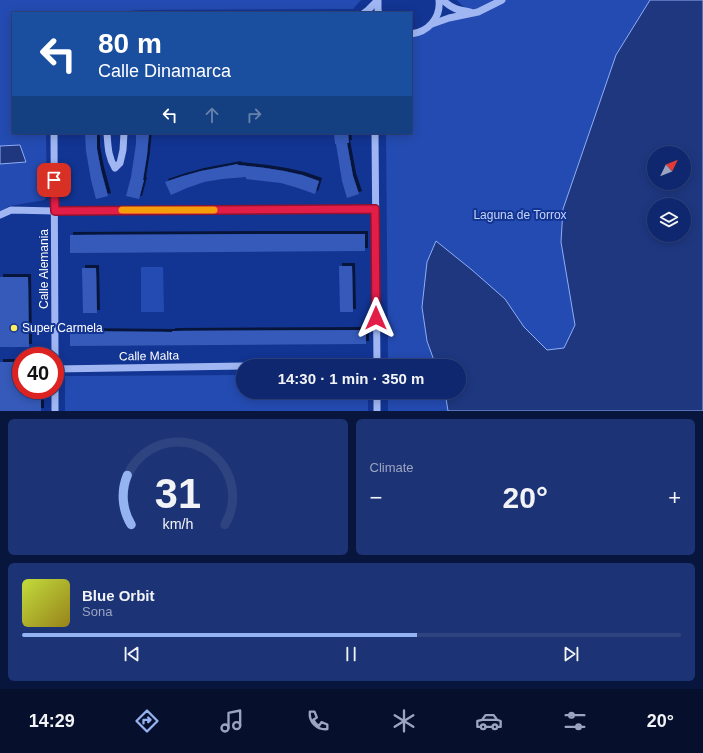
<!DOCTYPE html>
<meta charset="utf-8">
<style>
body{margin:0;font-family:Arial,sans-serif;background:#1c3376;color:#f1f3f6;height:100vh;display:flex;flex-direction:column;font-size:15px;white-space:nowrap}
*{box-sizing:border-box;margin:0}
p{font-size:13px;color:#9ba5c2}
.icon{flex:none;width:22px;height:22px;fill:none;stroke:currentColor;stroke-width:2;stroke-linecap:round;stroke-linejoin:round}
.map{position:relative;height:411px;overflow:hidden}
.drawer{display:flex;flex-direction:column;gap:8px;padding:8px;background:#08153c;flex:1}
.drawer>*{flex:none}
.banner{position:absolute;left:12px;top:12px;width:400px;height:122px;border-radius:0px;box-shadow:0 2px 10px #0003,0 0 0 1px #2e4481;background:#1a4fa0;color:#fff;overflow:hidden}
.needle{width:26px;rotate:47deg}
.controls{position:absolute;left:647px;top:146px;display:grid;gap:8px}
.controls a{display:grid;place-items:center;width:44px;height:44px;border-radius:50%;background:#0e276e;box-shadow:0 2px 10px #0003,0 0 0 1px #2e4481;font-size:20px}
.speed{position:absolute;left:12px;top:347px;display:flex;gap:8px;font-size:20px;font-weight:700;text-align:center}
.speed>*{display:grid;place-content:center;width:52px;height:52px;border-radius:50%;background:#0e276e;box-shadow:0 2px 10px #0003,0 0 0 1px #2e4481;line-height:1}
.speed .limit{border:6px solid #d22;background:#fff;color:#111}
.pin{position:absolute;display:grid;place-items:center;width:34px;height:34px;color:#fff;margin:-17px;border-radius:8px;box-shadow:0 2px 6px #0006}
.me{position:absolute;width:44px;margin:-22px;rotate:0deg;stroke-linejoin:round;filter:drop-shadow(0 0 3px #0008)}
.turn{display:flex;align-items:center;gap:14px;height:84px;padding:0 20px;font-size:18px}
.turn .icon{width:52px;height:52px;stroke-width:2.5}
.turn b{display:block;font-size:28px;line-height:34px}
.lanes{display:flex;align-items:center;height:38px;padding:0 20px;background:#0003;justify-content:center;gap:20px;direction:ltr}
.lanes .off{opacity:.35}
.big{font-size:30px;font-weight:700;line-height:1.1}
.drawer .card{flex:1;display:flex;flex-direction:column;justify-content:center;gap:6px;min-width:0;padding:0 14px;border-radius:6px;background:#1c3376}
.drawer .dial{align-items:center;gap:0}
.dial svg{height:104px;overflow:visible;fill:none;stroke:#2e4481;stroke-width:7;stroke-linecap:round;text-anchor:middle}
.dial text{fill:#f1f3f6;stroke:none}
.song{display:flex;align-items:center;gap:12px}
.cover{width:48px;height:48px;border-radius:6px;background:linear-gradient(135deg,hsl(70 70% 55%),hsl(50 70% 35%))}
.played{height:4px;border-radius:2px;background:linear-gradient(90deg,#95b2f1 60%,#2e4481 60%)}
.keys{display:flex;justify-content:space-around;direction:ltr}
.heat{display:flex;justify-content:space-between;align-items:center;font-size:22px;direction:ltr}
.drawer .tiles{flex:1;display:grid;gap:8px;grid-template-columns:1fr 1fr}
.card:last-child{grid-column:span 2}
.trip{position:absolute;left:236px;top:359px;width:230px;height:40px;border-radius:20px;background:#0e276e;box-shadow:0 2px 10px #0003,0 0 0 1px #2e4481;font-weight:700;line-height:40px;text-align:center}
.tabs{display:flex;height:64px;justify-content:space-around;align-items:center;background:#06102c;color:#9ba5c2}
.tabs .icon{width:28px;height:28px}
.tabs .current{color:#95b2f1}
.tabs b{font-size:18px;color:#f1f3f6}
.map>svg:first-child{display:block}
</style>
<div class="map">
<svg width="703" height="411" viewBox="0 0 703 411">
<defs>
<filter id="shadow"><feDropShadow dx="3" dy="-3" stdDeviation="0" flood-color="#0009"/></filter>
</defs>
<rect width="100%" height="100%" fill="#123492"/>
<g fill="#244bb1" fill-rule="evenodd">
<polygon points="0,0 361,0 353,9 143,10 94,13 13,13 13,133 46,133 47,194 45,200 9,206 0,212"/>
<path d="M 457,0 L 703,0 L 703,411 L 388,411 L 388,392 L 459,392 L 459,366 L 388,366 L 386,133 L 411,133 L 411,35 L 422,30 L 475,13 L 463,6 ZM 654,153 L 684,153 L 684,183 L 654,183 ZM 654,205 L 684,205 L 684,235 L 654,235 Z"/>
<polygon points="141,267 163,267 164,312 141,312"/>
<polygon points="243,375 243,392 368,392 368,411 65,411 65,376"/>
</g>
<g fill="#1e377f" stroke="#90aef5" fill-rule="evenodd">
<path d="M 650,0 L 703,0 L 703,411 L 448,411 L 445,392 L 459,392 L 459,366 L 436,366 L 427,341 L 422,307 L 427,262 L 436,241 L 472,270 L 505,299 L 524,327 L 547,350 L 564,348 L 575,325 L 561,242 L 563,209 L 616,55 ZM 654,153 L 684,153 L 684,183 L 654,183 ZM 654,205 L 684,205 L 684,235 L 654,235 Z"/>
<polygon points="20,145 26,162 0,164 0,146"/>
</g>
<g fill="#365ab9" filter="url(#shadow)">
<polygon points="85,133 97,133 97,149 101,170 108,196 96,199 91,180 86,151"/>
<polygon points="136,133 149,133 147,155 143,180 144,180 139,199 126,196 131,177 136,144"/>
<polygon points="334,133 348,133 349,143 347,143 353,176 359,194 347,198 342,181 336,144 335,144"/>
<polygon points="238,164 238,165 265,168 284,171 302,175 319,181 315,194 298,188 281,183 246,179 246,177 222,179 204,182 187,188 171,195 165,182 183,176 201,171"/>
<polygon points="274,234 365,234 365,251 70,253 70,235"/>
<polygon points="339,266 352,266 353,312 340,312"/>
<polygon points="82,268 96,268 97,313 83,313"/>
<polygon points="0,277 28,277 29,347 0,347"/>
<polygon points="366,330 366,344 70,346 70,331 172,332 172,331"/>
<polygon points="0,362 21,362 21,390 41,390 41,411 0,411"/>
</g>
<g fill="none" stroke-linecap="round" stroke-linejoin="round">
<g stroke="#9fb6f2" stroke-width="7">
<polyline points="378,0 378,10 379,13"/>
<path d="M 443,0 C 452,9 458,10 470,12"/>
<polyline points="364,13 368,10 377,1"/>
<polyline points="432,24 449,18 478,12 502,0"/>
<path d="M 411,34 C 428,32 441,18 439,0"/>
<polyline points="54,133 55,356"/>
<path d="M 107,133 C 108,146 108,157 115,168 L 120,163 L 123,150 L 124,133"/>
<polyline points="375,133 377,366"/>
<polyline points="0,215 11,210 55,211 375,209"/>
<polyline points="275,366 377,365"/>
<polyline points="55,369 243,366"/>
<polyline points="55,390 55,411"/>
<polyline points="377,392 377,411"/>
</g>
</g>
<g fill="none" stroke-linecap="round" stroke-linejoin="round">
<g stroke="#92132f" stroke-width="10">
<polyline id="route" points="54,180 55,211 375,209 376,318"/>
</g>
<use href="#route" stroke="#e11d48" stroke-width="7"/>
<polyline stroke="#f59e0b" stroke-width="7" points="122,210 214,210"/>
</g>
<circle fill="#ffed60" stroke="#123492" stroke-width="1.5" cx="14" cy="328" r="4"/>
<g text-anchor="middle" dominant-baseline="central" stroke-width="4" stroke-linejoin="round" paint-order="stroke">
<g font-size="12" fill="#c6d5fd" stroke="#123492">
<text x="520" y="215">Laguna de Torrox</text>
</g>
<g font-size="12" fill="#fff" stroke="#123492">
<text transform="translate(44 269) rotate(-90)">Calle Alemania</text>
<text transform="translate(149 356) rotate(-1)">Calle Malta</text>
</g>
<g font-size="12" fill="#fff" stroke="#123492" text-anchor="start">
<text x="22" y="328">Super Carmela</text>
</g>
</g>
</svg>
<div class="controls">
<a><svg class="needle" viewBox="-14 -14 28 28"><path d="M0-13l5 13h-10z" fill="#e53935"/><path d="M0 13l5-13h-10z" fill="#9ba5c2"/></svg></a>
<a><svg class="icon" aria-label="layers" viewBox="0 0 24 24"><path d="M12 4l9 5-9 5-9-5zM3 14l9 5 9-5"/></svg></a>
</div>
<div class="speed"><div class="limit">40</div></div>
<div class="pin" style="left:54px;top:180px;background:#d93025"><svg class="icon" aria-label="arrive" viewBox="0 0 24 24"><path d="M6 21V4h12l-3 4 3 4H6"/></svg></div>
<svg class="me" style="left:376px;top:318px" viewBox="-20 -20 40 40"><path d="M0-17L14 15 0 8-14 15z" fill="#e11d48" stroke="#fff" stroke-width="4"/></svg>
<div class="trip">14:30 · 1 min · 350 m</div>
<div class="banner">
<div class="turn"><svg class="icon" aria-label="left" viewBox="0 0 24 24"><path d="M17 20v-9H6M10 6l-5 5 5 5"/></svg><div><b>80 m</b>Calle Dinamarca</div></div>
<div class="lanes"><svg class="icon" aria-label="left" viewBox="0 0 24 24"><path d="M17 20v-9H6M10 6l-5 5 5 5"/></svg><svg class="icon off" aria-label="ahead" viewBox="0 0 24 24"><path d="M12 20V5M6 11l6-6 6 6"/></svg><svg class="icon off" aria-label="right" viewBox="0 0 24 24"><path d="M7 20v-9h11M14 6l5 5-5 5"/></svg></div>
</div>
</div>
<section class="drawer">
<div class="tiles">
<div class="card dial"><svg viewBox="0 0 100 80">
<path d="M14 69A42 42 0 1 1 86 69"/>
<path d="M14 69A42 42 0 0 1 11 31" stroke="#95b2f1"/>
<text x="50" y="56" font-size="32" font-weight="700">31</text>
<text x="50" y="72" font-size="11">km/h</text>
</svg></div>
<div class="card"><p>Climate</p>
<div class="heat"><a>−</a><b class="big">20°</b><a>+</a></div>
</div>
<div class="card">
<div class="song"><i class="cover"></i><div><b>Blue Orbit</b><p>Sona</p></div></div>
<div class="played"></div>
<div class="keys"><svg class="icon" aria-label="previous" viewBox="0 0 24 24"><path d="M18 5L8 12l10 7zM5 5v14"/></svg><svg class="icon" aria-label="pause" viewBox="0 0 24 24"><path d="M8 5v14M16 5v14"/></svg><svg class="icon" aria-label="next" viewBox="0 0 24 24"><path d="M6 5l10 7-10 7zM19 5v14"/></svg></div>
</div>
</div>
</section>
<nav class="tabs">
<b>14:29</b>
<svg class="icon current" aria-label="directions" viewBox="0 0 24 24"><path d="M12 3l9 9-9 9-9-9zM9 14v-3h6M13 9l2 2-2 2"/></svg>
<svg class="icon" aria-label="music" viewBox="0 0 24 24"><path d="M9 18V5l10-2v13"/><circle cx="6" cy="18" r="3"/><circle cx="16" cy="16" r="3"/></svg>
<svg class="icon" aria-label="phone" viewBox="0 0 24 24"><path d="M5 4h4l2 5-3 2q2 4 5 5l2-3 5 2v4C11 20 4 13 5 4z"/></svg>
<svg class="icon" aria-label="climate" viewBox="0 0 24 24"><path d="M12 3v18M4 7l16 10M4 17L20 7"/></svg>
<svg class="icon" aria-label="car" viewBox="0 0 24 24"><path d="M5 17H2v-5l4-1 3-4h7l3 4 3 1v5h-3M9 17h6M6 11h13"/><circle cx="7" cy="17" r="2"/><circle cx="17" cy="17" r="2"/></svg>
<svg class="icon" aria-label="filters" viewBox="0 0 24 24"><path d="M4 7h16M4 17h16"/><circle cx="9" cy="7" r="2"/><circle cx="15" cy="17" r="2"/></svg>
<b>20°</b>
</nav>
